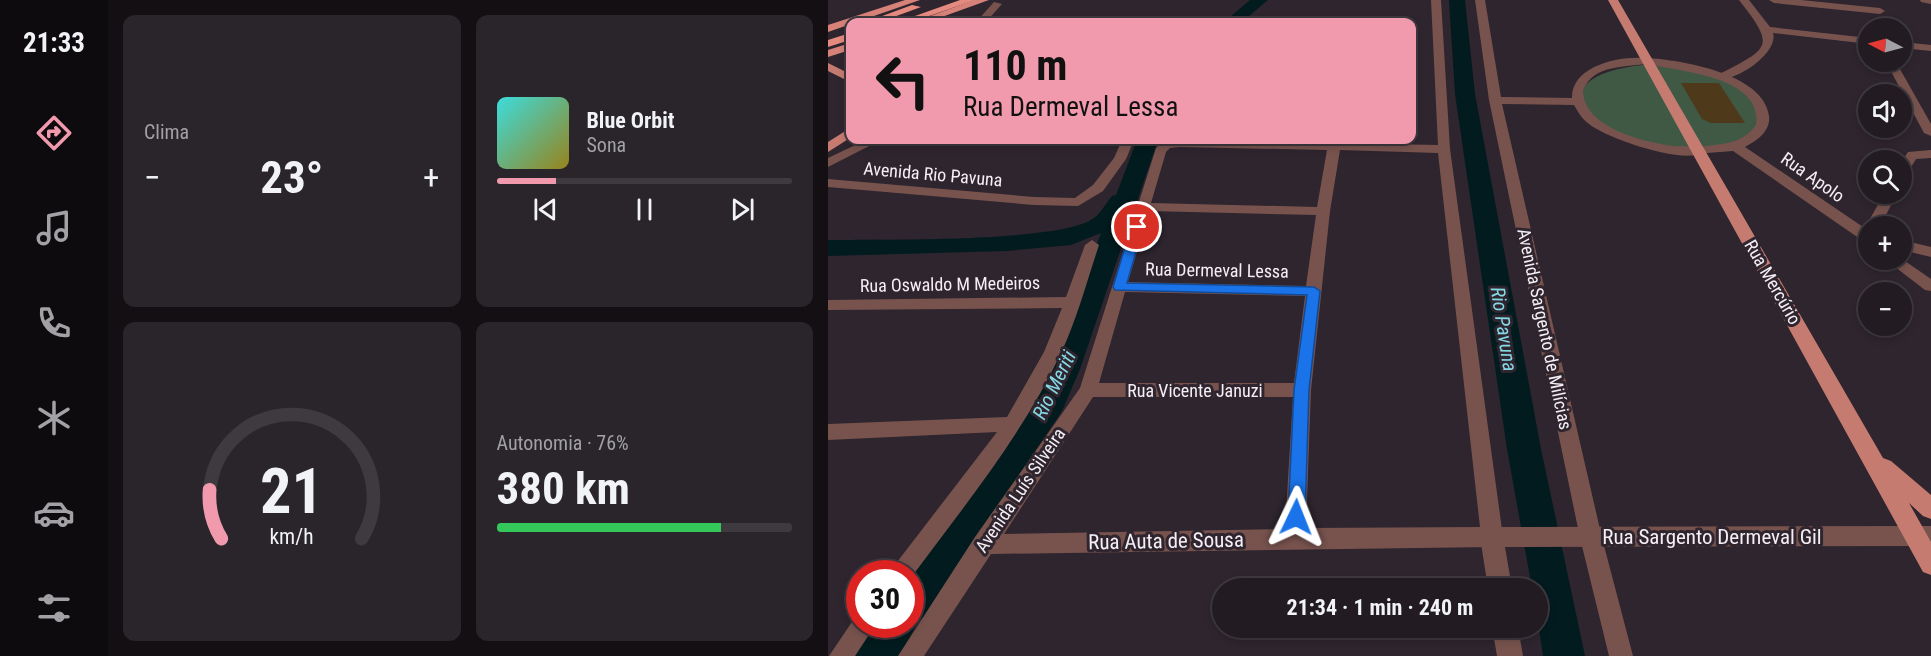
<!DOCTYPE html>
<html lang="pt">
<meta charset="utf-8">
<style>
body{margin:0;font-family:"Roboto Condensed",sans-serif;background:#2a252a;color:#f1f3f6;height:100vh;display:flex;flex-direction:column;font-size:22px;white-space:nowrap}
*{box-sizing:border-box;margin:0}
p{font-size:20px;color:#a2a1a5}
.icon{flex:none;width:33px;height:33px;fill:none;stroke:currentColor;stroke-width:2;stroke-linecap:round;stroke-linejoin:round}
.map{position:relative;flex:1;overflow:hidden}
.sheet{display:flex;flex-direction:column;gap:15px;padding:15px;background:#130f13;width:720px}
.sheet>*{flex:none}
.hud{position:absolute;left:18px;top:18px;width:570px;height:126px;border-radius:12px;box-shadow:0 3px 9px #0003,0 0 0 2px #3f3a40;background:#f29aad;color:#111;overflow:hidden}
.needle{width:39px;rotate:276deg}
.fabs{position:absolute;left:1030px;top:18px;display:grid;gap:12px}
.fabs a{display:grid;place-items:center;width:54px;height:54px;border-radius:50%;background:#221c22;box-shadow:0 3px 9px #0003,0 0 0 2px #3f3a40;font-size:30px}
.speed{position:absolute;left:18px;top:560px;display:flex;gap:12px;font-size:30px;font-weight:700;text-align:center}
.speed>*{display:grid;place-content:center;width:78px;height:78px;border-radius:50%;background:#221c22;box-shadow:0 3px 9px #0003,0 0 0 2px #3f3a40;line-height:1}
.speed .limit{border:9px solid #d22;background:#fff;color:#111}
.pin{position:absolute;display:grid;place-items:center;width:51px;height:51px;color:#fff;margin:-26px;border:3px solid #fff;border-radius:50%;box-shadow:0 2px 6px #0007}
.me{position:absolute;width:66px;margin:-33px;rotate:2deg;stroke-linejoin:round;filter:drop-shadow(0 0 4px #0008)}
.turn{display:flex;align-items:center;gap:21px;height:126px;padding:0 18px;font-size:27px}
.turn .icon{width:78px;height:78px;stroke-width:2.5}
.turn b{display:block;font-size:42px;line-height:51px}
.big{font-size:45px;font-weight:700;line-height:1.1}
.sheet .card{flex:1;display:flex;flex-direction:column;justify-content:center;gap:9px;min-width:0;padding:0 21px;border-radius:12px;background:#2a252a}
.sheet .dial{align-items:center;gap:0}
.dial svg{height:156px;overflow:visible;fill:none;stroke:#3f3a40;stroke-width:7;stroke-linecap:round;text-anchor:middle}
.dial text{fill:#f1f3f6;stroke:none}
.song{display:flex;align-items:center;gap:18px}
.cover{width:72px;height:72px;border-radius:9px;background:linear-gradient(135deg,hsl(180 70% 55%),hsl(50 70% 35%))}
.played{height:6px;border-radius:3px;background:linear-gradient(90deg,#f29aad 20%,#3f3a40 20%)}
.keys{display:flex;justify-content:space-around;direction:ltr}
.heat{display:flex;justify-content:space-between;align-items:center;font-size:33px;direction:ltr}
.charge{height:9px;border-radius:4px;background:linear-gradient(90deg,#34c759 76%,#3f3a40 0)}
.sheet .tiles{flex:1;display:grid;gap:15px;grid-template-columns:repeat(2,1fr)}
.trip{position:absolute;left:384px;top:578px;width:336px;height:60px;border-radius:30px;background:#221c22;box-shadow:0 3px 9px #0003,0 0 0 2px #3f3a40;font-weight:700;line-height:60px;text-align:center}
main{display:flex;flex:1;min-height:0}
.tabs{display:flex;flex-direction:column;width:108px;justify-content:space-around;align-items:center;background:#0e0b0e;color:#a2a1a5}
.tabs .icon{width:42px;height:42px}
.tabs .current{color:#f29aad}
.tabs b{font-size:27px;color:#f1f3f6}
.map>svg:first-child{display:block}
</style>
<main>
<nav class="tabs">
<b>21:33</b>
<svg class="icon current" aria-label="directions" viewBox="0 0 24 24"><path d="M12 3l9 9-9 9-9-9zM9 14v-3h6M13 9l2 2-2 2"/></svg>
<svg class="icon" aria-label="music" viewBox="0 0 24 24"><path d="M9 18V5l10-2v13"/><circle cx="6" cy="18" r="3"/><circle cx="16" cy="16" r="3"/></svg>
<svg class="icon" aria-label="phone" viewBox="0 0 24 24"><path d="M5 4h4l2 5-3 2q2 4 5 5l2-3 5 2v4C11 20 4 13 5 4z"/></svg>
<svg class="icon" aria-label="climate" viewBox="0 0 24 24"><path d="M12 3v18M4 7l16 10M4 17L20 7"/></svg>
<svg class="icon" aria-label="car" viewBox="0 0 24 24"><path d="M5 17H2v-5l4-1 3-4h7l3 4 3 1v5h-3M9 17h6M6 11h13"/><circle cx="7" cy="17" r="2"/><circle cx="17" cy="17" r="2"/></svg>
<svg class="icon" aria-label="filters" viewBox="0 0 24 24"><path d="M4 7h16M4 17h16"/><circle cx="9" cy="7" r="2"/><circle cx="15" cy="17" r="2"/></svg>
</nav>
<section class="sheet">
<div class="tiles">
<div class="card"><p>Clima</p>
<div class="heat"><a>−</a><b class="big">23°</b><a>+</a></div>
</div>
<div class="card">
<div class="song"><i class="cover"></i><div><b>Blue Orbit</b><p>Sona</p></div></div>
<div class="played"></div>
<div class="keys"><svg class="icon" aria-label="previous" viewBox="0 0 24 24"><path d="M18 5L8 12l10 7zM5 5v14"/></svg><svg class="icon" aria-label="pause" viewBox="0 0 24 24"><path d="M8 5v14M16 5v14"/></svg><svg class="icon" aria-label="next" viewBox="0 0 24 24"><path d="M6 5l10 7-10 7zM19 5v14"/></svg></div>
</div>
<div class="card dial"><svg viewBox="0 0 100 80">
<path d="M14 69A42 42 0 1 1 86 69"/>
<path d="M14 69A42 42 0 0 1 8 44" stroke="#f29aad"/>
<text x="50" y="56" font-size="32" font-weight="700">21</text>
<text x="50" y="72" font-size="11">km/h</text>
</svg></div>
<div class="card"><p>Autonomia · 76%</p><b class="big">380 km</b><div class="charge"></div></div>
</div>
</section>
<div class="map">
<svg width="1103" height="656" viewBox="0 0 1103 656">
<rect width="100%" height="100%" fill="#2e252e"/>
<path fill="#3f5944" d="M 814,65 C 852,66 902,72 927,104 C 931,110 934,119 930,125 C 921,142 904,144 887,146 C 878,147 869,149 860,149 C 840,149 799,138 781,128 C 772,123 764,115 758,106 C 740,76 796,67 814,65 Z"/>
<g fill="none" stroke-linecap="round" stroke-linejoin="round">
<g fill="#021b1e" fill-rule="evenodd">
<polygon points="422,0 440,0 414,22 396,22"/>
<polygon points="621,0 637,0 647,94 713,449 757,656 715,656 710,622 710,588 704,588 679,449 627,94"/>
<path d="M 309,140 L 330,140 L 252,369 L 234,411 L 96,617 L 88,621 L 89,624 L 71,656 L 26,656 L 32,641 L 45,624 L 82,624 L 81,573 L 205,404 L 222,369 L 273,233 L 243,245 L 178,251 L 0,256 L 0,240 C 50,239 233,243 266,218 C 273,213 278,203 284,196 L 288,195 Z"/>
</g>
</g>
<polygon fill="#4e391b" points="853,83 891,83 917,123 883,123 874,119"/>
<g fill="none" stroke-linecap="round" stroke-linejoin="round">
<g fill="#78534e" fill-rule="evenodd">
<path d="M 603,0 L 613,0 L 622,149 L 675,537 L 671,544 L 664,547 L 163,554 L 96,656 L 70,656 L 147,537 L 252,388 L 328,148 L 334,142 L 350,140 L 610,145 ZM 351,147 L 499,150 L 489,207 L 323,203 L 338,152 L 342,148 ZM 512,150 L 610,153 L 652,527 L 478,528 L 483,390 L 502,211 ZM 321,211 L 488,215 L 478,286 L 300,282 ZM 297,292 L 477,296 L 466,383 L 271,383 ZM 265,397 L 465,397 L 457,529 L 176,534 Z"/>
<path d="M 647,0 L 657,0 L 673,97 L 744,98 C 743,65 796,54 823,59 L 823,63 C 799,68 765,63 755,91 C 756,128 816,142 845,146 C 855,147 870,144 877,151 C 860,167 778,138 761,124 C 754,119 750,112 746,105 L 674,104 L 774,538 L 805,656 L 781,656 L 752,538 L 661,100 Z"/>
<path d="M 911,0 L 921,0 L 942,27 L 1041,38 L 1041,44 L 945,33 C 951,53 907,82 890,79 L 890,75 C 941,48 949,48 911,0 Z"/>
<polygon points="941,0 973,0 1052,8 1057,11 1052,14 946,3"/>
<polygon points="166,2 174,4 158,22 148,22"/>
<polygon points="1074,42 1103,45 1103,51 1074,48"/>
<polygon points="1058,62 1068,62 1103,124 1103,136 1096,133"/>
<polygon points="38,140 53,140 0,167 0,158"/>
<polygon points="294,140 306,140 298,159 275,191 250,206 206,205 0,187 0,179 206,197 247,198 265,185 286,158"/>
<polygon points="1103,150 1103,158 1088,159 1079,174 1074,175 1074,161 1080,152"/>
<polygon points="1056,194 1069,194 1052,226 1041,226 1040,229 1038,226"/>
<path d="M 264,240 L 271,245 C 259,281 249,319 233,353 C 194,436 136,506 82,579 L 82,573 L 63,573 L 66,566 L 169,432 L 0,440 L 0,424 L 179,417 L 216,352 L 234,308 L 0,310 L 0,300 L 238,297 L 257,245 Z"/>
<polygon points="1074,259 1103,279 1103,291 1097,290 1058,260"/>
<polygon points="32,614 32,624 48,624 27,656 1,656 28,616"/>
</g>
<g fill="#78534e" fill-rule="evenodd">
<polygon points="1092,0 1103,0 1103,4 1093,2"/>
<path d="M 819,58 C 852,60 936,73 941,116 C 943,131 929,141 917,147 L 1041,231 L 1041,243 L 1035,241 L 905,151 L 866,154 L 864,151 L 866,148 C 888,143 913,147 928,125 C 936,75 846,71 815,63 L 813,61 Z"/>
<polygon points="1074,240 1103,247 1103,257 1074,250"/>
<polygon points="1103,526 1103,546 677,547 684,588 660,588 652,537 656,530 664,527"/>
<polygon points="664,627 690,627 695,656 669,656"/>
</g>
<g fill="#c67b71" fill-rule="evenodd">
<polygon points="780,0 790,0 1055,458 1063,461 1103,495 1103,519 1095,516 1081,503 1103,542 1103,575 1095,572"/>
<polygon points="0,63 22,74 22,82 0,71"/>
<polygon points="22,128 22,138 0,152 0,142"/>
</g>
<g fill="#d68278" fill-rule="evenodd">
<polygon points="77,0 92,0 0,32 0,25"/>
<polygon points="146,0 161,0 100,22 86,22"/>
<polygon points="22,43 22,50 0,57 0,50"/>
</g>
<g fill="#e58a7f" fill-rule="evenodd">
<polygon points="132,0 147,0 84,22 70,22"/>
<polygon points="84,5 93,7 52,22 38,22"/>
<polygon points="22,33 22,40 0,47 0,40"/>
</g>
</g>
<polygon fill="#1a73e8" stroke="#114b97" stroke-width="1.5" points="309,223 315,227 299,283 486,287 492,291 481,390 477,517 474,522 468,524 462,522 460,517 466,390 479,295 287,290 285,287 303,227"/>
<g text-anchor="middle" dominant-baseline="central" stroke-width="6" stroke-linejoin="round" paint-order="stroke">
<g font-size="18" fill="#f5eff5" stroke="#2e252e">
<text transform="translate(105 174) rotate(5)">Avenida Rio Pavuna</text>
<text transform="translate(985 177) rotate(35)">Rua Apolo</text>
<text transform="translate(389 270) rotate(1)">Rua Dermeval Lessa</text>
<text transform="translate(945 282) rotate(60)">Rua Mercúrio</text>
<text transform="translate(122 284) rotate(-1)">Rua Oswaldo M Medeiros</text>
<text transform="translate(717 329) rotate(78)">Avenida Sargento de Milícias</text>
<text x="367" y="390">Rua Vicente Januzi</text>
<text transform="translate(192 490) rotate(-56)">Avenida Luís Silveira</text>
</g>
<g font-size="20" font-style="italic" fill="#85d8e5" stroke="#2e252e">
<text transform="translate(676 329) rotate(81)">Rio Pavuna</text>
<text transform="translate(226 385) rotate(-64)">Rio Meriti</text>
</g>
<g font-size="21" fill="#f5eff5" stroke="#2e252e">
<text x="884" y="537">Rua Sargento Dermeval Gil</text>
<text transform="translate(338 541) rotate(-1)">Rua Auta de Sousa</text>
</g>
</g>
</svg>
<div class="fabs">
<a><svg class="needle" viewBox="-14 -14 28 28"><path d="M0-13l5 13h-10z" fill="#e53935"/><path d="M0 13l5-13h-10z" fill="#a2a1a5"/></svg></a>
<a><svg class="icon" aria-label="sound" viewBox="0 0 24 24"><path d="M4 9h4l5-4v14l-5-4H4zM17 9q2 3 0 6"/></svg></a>
<a><svg class="icon" aria-label="search" viewBox="0 0 24 24"><circle cx="10" cy="10" r="6"/><path d="M15 15l6 6"/></svg></a>
<a>+</a>
<a>−</a>
</div>
<div class="speed"><div class="limit">30</div></div>
<div class="pin" style="left:309px;top:227px;background:#d93025"><svg class="icon" aria-label="arrive" viewBox="0 0 24 24"><path d="M6 21V4h12l-3 4 3 4H6"/></svg></div>
<svg class="me" style="left:468px;top:517px" viewBox="-20 -20 40 40"><path d="M0-17L14 15 0 8-14 15z" fill="#1a73e8" stroke="#fff" stroke-width="4"/></svg>
<div class="trip">21:34 · 1 min · 240 m</div>
<div class="hud">
<div class="turn"><svg class="icon" aria-label="left" viewBox="0 0 24 24"><path d="M17 20v-9H6M10 6l-5 5 5 5"/></svg><div><b>110 m</b>Rua Dermeval Lessa</div></div>
</div>
</div>
</main>
